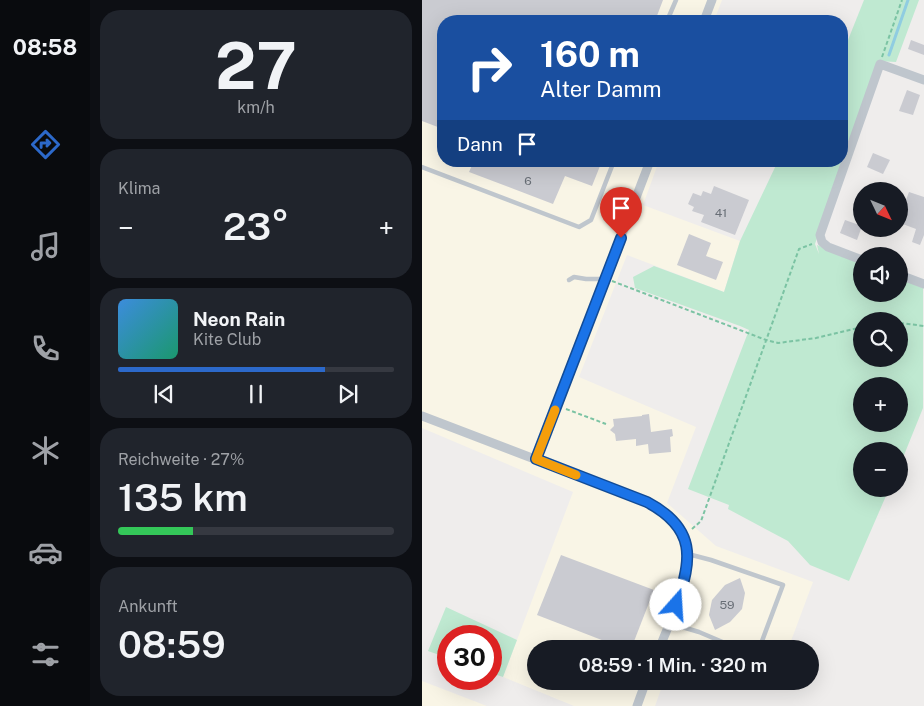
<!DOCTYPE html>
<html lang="de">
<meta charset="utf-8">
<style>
body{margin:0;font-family:"Public Sans",sans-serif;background:#20242c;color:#f1f3f6;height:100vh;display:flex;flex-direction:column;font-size:19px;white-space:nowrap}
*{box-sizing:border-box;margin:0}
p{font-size:16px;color:#9ea1a6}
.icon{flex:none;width:28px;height:28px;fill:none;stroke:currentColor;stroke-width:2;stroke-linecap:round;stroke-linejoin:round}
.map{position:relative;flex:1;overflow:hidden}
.side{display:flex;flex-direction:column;gap:10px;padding:10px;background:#0d0f14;width:332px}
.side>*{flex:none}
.top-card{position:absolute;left:15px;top:15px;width:411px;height:152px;border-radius:20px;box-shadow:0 5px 20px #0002;background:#1a4fa0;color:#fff;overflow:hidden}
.needle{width:32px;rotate:133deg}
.controls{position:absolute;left:431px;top:182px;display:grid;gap:10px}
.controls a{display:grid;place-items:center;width:55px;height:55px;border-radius:50%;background:#171b24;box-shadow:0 5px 20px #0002;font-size:25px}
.speed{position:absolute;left:15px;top:625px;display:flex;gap:10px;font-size:25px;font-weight:700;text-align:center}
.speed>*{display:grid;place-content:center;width:65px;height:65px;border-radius:50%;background:#171b24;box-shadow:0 5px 20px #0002;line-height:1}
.speed .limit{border:8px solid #d22;background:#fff;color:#111}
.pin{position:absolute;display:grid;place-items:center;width:42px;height:42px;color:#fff;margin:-51px -21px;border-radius:50% 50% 50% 0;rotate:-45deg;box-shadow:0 0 5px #0007}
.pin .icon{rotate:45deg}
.me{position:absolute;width:55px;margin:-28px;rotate:19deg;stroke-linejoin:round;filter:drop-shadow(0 0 4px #0008)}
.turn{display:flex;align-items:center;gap:18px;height:105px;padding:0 20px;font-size:22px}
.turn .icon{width:65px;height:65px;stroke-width:2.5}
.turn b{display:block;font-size:35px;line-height:42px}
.then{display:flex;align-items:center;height:48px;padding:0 20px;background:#0003;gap:10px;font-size:19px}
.big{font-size:38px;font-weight:600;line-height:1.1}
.side .card{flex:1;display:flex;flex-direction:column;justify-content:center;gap:8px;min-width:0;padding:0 18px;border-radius:20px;background:#20242c}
.side .dial{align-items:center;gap:0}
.dial b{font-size:65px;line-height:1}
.song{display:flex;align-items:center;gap:15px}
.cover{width:60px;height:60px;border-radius:8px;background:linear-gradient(135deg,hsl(210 70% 55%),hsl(160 70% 35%))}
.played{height:5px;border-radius:2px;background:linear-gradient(90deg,#2c69ca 75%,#363941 75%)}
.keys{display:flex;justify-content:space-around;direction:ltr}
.heat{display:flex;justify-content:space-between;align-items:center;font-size:28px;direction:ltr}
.charge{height:8px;border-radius:4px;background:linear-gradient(90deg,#34c759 27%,#363941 0)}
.trip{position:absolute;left:105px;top:640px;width:292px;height:50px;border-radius:25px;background:#171b24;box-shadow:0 5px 20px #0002;font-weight:600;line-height:50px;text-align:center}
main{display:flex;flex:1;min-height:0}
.tabs{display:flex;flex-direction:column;width:90px;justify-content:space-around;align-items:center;background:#090b0e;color:#9ea1a6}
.tabs .icon{width:35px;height:35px}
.tabs .on{color:#2c69ca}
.tabs b{font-size:22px;color:#f1f3f6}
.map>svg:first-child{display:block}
</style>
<main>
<nav class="tabs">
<b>08:58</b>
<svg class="icon on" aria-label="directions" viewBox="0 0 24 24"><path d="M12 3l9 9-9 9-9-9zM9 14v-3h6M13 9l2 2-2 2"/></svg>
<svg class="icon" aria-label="music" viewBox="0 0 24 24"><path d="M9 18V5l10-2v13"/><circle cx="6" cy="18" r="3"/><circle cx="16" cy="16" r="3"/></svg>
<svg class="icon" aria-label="phone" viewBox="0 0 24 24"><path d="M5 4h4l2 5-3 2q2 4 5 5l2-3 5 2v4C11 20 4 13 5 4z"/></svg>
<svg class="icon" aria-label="climate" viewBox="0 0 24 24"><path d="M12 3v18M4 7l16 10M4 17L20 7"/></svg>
<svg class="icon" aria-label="car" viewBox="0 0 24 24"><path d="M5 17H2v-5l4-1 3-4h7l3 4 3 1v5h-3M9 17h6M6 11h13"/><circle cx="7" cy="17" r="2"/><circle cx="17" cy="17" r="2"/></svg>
<svg class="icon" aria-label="filters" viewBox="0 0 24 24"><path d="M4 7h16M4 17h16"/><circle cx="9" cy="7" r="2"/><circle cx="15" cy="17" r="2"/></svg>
</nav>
<section class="side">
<div class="card dial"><b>27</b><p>km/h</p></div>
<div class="card"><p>Klima</p>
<div class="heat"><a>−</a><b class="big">23°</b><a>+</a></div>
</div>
<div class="card">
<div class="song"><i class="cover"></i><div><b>Neon Rain</b><p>Kite Club</p></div></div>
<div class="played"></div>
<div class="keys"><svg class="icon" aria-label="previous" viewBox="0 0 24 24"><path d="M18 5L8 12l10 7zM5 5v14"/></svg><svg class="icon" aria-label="pause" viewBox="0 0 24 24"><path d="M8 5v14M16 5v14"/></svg><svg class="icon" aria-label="next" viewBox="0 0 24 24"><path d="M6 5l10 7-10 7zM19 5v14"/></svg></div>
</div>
<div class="card"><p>Reichweite · 27%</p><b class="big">135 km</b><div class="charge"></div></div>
<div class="card"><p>Ankunft</p><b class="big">08:59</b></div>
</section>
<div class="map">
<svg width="502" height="706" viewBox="0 0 502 706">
<rect width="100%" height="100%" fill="#efedec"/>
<g fill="#f9f5e6">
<polygon points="0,0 300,0 292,21 21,21 21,161 237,161 221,205 318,241 302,292 205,255 157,377 274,427 245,503 294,546 391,582 366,649 278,649 258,641 254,649 114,649 114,681 242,681 233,706 152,706 81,677 151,492 0,428"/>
<polygon points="0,681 65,706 0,706"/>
</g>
<g fill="#bfe9d1" fill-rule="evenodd">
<path d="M 442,0 L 497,0 L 474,62 L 455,61 L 393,244 L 397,254 L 395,245 L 440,263 L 440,294 L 478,294 L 478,279 L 501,288 L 501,408 L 478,465 L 478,451 L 440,451 L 440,489 L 467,489 L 427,581 L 388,565 L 366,541 L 306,509 L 307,505 L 266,489 L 327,330 L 318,326 L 213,288 L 211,277 L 232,266 L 302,292 L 318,241 L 356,161 L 420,161 L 420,43 L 426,40 ZM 440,321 L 478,321 L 478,359 L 440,359 ZM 440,386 L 478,386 L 478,424 L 440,424 Z"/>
<polygon points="24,607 95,640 81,677 69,673 69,636 26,636 26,658 6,651"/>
</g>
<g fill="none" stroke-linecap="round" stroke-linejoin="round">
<polyline stroke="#90cde1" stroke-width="3" points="467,55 486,0"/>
</g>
<g fill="#cacbd1">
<polygon points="0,0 241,0 233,21 21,21 21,129 0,121"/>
<polygon points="489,40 502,45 502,55 486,49"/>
<polygon points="485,90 498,95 491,115 477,111"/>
<polygon points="451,153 468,160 461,174 445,167"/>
<polygon points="52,161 180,161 170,186 143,176 131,204 47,172"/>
<polygon points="292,186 327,200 313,235 279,222 282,215 270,211 272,207 266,204 271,193 279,196 281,191 289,194"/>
<polygon points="487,192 502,197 502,235 498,245 490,242 494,229 478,223 478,216"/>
<polygon points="423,220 440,226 435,240 418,233"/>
<polygon points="267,234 289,243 284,256 301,262 294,280 255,265"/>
<polygon points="227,414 229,432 250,429 251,436 248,437 249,452 227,454 226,444 214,446 214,439 194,441 193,434 188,430 192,426 191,419 220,416 220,415"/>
<polygon points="139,555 232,590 209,649 203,649 115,615"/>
<polygon points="318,578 323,593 320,609 308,622 293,630 287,615 290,600 303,585"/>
</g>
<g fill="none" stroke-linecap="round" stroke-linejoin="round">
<g stroke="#7bc3a3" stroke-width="2" stroke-dasharray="4 2.5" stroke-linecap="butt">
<polyline points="460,57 480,0"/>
<polyline points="190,281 344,340 356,343 394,338 440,327"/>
<polyline points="478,323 502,326"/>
<polyline points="144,409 184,424"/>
<polyline points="270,529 279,521 377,249 390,244"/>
</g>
<g stroke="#bfc6cd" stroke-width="4.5">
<polyline points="245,21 254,0"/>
<polyline points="0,167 157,227 169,220 192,161"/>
<polyline points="147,280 152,277 164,279 182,279"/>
<polyline points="266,554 289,560 361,585 337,649"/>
<polyline points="247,623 277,632 317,649"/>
</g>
<g stroke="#bfc6cd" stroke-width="9">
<polyline points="282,21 290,0"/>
<polyline points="440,260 406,247 400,242 398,235 458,64 502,80"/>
<polyline points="478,275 502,284"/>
<path d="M 0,416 L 225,502 C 240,510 254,520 262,535 C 276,562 248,622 237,649"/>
<polyline points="114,459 228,161"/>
<polyline points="215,706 224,681"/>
</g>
</g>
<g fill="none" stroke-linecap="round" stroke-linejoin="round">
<g stroke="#114b97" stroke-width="12">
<path id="route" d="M 199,238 L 114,459 L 225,502 C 274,528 271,559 254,605"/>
</g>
<use href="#route" stroke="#1a73e8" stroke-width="9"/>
<polyline stroke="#f59e0b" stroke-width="9" points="133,410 114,459 154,475"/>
</g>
<g text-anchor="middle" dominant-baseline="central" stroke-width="4.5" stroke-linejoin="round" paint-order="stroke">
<g font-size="12" fill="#686e76">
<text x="106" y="181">6</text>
<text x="299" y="213">41</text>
<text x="305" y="605">59</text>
</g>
</g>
</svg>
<div class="controls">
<a><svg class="needle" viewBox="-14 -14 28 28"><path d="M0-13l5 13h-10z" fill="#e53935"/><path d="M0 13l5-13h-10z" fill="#9ea1a6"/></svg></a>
<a><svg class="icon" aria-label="sound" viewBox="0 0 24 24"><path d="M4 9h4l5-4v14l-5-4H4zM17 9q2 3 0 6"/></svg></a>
<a><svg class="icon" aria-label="search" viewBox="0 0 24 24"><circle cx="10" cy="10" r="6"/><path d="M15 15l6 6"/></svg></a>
<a>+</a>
<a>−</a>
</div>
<div class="speed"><div class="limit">30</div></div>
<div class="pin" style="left:199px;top:238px;background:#d93025"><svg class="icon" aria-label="arrive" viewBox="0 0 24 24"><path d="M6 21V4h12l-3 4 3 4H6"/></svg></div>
<svg class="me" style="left:254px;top:605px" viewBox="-20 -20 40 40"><circle r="19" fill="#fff"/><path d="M0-13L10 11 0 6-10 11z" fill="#1a73e8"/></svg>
<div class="trip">08:59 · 1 Min. · 320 m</div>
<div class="top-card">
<div class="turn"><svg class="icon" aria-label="right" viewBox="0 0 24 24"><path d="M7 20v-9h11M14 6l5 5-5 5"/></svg><div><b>160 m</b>Alter Damm</div></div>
<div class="then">Dann<svg class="icon" aria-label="arrive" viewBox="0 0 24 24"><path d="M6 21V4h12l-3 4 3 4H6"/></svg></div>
</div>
</div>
</main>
